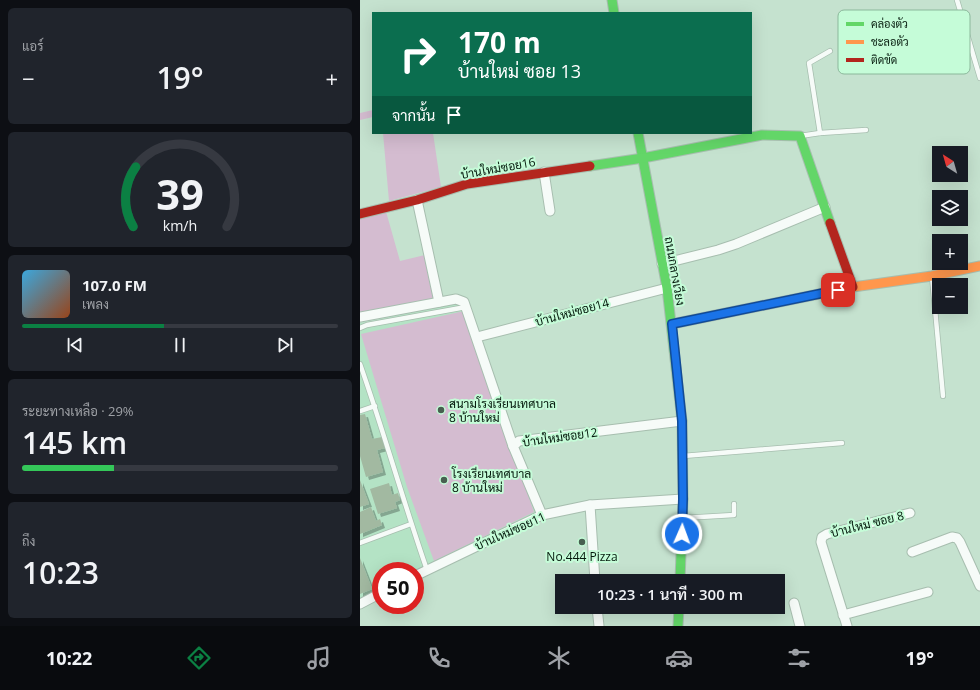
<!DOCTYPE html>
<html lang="th">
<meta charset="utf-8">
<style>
body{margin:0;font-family:"Open Sans",Sarabun,sans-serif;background:#20242c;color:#f1f3f6;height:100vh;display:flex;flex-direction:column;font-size:15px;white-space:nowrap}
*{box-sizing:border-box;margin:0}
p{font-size:13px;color:#9ea1a6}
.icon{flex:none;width:22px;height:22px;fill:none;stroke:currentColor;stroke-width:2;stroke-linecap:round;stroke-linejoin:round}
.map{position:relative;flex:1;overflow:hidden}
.drawer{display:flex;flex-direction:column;gap:8px;padding:8px;background:#0d0f14;width:360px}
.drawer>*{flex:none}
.guide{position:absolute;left:12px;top:12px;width:380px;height:122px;border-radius:0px;box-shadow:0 4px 16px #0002;background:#0b6e4f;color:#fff;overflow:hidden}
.needle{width:26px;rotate:323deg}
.controls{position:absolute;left:572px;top:146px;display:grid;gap:8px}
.controls a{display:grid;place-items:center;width:36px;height:36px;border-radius:0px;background:#171b24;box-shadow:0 4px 16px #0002;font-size:20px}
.speed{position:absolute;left:12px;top:562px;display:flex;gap:8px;font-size:20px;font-weight:700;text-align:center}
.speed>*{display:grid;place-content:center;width:52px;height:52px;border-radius:50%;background:#171b24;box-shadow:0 4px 16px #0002;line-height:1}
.speed .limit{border:6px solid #d22;background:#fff;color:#111}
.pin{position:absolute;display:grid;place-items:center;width:34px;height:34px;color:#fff;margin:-17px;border-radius:8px;box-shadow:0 2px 6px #0006}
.me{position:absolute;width:44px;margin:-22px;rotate:2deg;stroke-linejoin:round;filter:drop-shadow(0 0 3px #0008)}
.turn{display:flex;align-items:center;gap:14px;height:84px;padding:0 20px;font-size:18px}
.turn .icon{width:52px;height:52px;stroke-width:2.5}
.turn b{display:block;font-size:28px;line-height:34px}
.then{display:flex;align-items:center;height:38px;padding:0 20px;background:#0003;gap:8px;font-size:15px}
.big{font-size:30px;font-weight:600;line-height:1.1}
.drawer .widget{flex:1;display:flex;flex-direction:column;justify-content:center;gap:6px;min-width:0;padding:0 14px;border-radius:6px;background:#20242c}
.drawer .dial{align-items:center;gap:0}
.dial svg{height:104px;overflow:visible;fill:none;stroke:#363941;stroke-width:7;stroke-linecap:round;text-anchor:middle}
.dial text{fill:#f1f3f6;stroke:none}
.song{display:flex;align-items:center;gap:12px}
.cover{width:48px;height:48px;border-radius:6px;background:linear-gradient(135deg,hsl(200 70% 55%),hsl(20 70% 35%))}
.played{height:4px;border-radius:2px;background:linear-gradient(90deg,#0b8043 45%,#363941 45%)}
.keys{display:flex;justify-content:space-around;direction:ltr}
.heat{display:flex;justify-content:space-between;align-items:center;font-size:22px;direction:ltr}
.charge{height:6px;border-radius:3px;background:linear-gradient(90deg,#34c759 29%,#363941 0)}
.trip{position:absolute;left:195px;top:574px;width:230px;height:40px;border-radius:0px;background:#171b24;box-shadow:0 4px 16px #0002;font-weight:600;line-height:40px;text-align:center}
.tab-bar{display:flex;height:64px;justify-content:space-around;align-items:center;background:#090b0e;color:#9ea1a6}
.tab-bar .icon{width:28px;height:28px}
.tab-bar .current{color:#0b8043}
.tab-bar b{font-size:18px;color:#f1f3f6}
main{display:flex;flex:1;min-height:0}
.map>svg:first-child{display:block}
</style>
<main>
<section class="drawer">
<div class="widget"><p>แอร์</p>
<div class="heat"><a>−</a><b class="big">19°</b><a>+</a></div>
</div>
<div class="widget dial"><svg viewBox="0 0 100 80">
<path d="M14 69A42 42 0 1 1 86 69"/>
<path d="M14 69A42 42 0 0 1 16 23" stroke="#0b8043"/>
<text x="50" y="56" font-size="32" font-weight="700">39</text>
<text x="50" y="72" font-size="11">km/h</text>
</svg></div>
<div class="widget">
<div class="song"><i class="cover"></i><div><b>107.0 FM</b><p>เพลง</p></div></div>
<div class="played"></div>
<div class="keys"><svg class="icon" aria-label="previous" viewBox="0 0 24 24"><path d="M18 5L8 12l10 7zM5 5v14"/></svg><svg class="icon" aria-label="pause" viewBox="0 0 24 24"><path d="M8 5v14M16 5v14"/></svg><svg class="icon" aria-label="next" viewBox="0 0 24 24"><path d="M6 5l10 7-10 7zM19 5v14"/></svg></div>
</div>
<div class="widget"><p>ระยะทางเหลือ · 29%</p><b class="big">145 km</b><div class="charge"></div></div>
<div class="widget"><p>ถึง</p><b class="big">10:23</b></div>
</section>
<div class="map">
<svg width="620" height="626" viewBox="0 0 620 626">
<defs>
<filter id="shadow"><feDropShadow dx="3" dy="3" stdDeviation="0" flood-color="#0004"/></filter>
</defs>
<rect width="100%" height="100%" fill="#c5e2cf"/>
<polygon fill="#b4e3c5" points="104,302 182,515 55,576 55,571 21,571 21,593 0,604 0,323"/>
<g fill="#d4bcd0">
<polygon points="13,110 13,117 0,120 0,113"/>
<polygon points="23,133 73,133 81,187 29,201"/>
<polygon points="25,208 40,261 69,254 79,302 0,318 0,214"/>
<polygon points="104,311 174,512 74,561 47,487 1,334"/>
</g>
<g fill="#a2b9a1" filter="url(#shadow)">
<polygon points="5,414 12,439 22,437 25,448 17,450 23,472 6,477 0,456 0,415"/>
<polygon points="0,480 9,504 0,507"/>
<polygon points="29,483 32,495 38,493 40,500 35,502 37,508 18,514 10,489"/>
<polygon points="11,507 16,521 20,519 22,525 0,534 0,512"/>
<polygon points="0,558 12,589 0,594"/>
</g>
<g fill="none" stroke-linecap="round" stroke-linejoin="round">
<g stroke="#a7beaf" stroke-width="6">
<g id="lane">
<polyline points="597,0 620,78"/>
<polyline points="460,133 449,63 470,51"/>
<polyline points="440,136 460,133 506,130"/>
<polyline points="572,276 583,396"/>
<polyline points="0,328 7,325 106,307"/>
<path d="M 0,364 C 24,432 43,501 67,570"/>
<polyline points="0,411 15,406"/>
<polyline points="323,456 482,443"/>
<polyline points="323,518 374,515 374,504"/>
<polyline points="0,543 51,524"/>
</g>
</g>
<g stroke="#a7beaf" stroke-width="11">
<g id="street">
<polyline points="184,172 190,211"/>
<polyline points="57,200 79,302"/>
<polyline points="302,264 358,250 376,244 465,207"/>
<polyline points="0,317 96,299 104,302 153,446"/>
<polyline points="117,337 307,288"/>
<polyline points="230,505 235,581"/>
<polyline points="182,515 153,446 159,441 322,421"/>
<polyline points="552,552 592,537 597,538 600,542 620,586"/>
<polyline points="55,576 182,515 230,505 323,499"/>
<polyline points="434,603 440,626"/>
<polyline points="0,604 21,593"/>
<polyline points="237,607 239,626"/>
<polyline points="483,615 568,592"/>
<polyline points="487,626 461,542 462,537 467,534 550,513"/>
</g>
</g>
<g stroke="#a7beaf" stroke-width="11">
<g id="fast">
<polyline points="252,0 254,13"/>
<polyline points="278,133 307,288 322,421 323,499 320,581"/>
<polyline points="230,166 283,158 402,135 440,136 470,223"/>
<polyline points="318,626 319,607"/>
</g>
</g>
<g stroke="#a7beaf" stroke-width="11">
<polyline id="slow" points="312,324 493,287 572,276 620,266"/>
</g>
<g stroke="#a7beaf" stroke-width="11">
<g id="jam">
<polyline points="0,214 57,200 107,184 230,166"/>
<polyline points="470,223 493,287"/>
</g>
</g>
<use href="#lane" stroke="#f6fbf8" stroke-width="4.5"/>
<use href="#street" stroke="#f6fbf8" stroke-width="9"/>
<use href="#fast" stroke="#63d668" stroke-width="9"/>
<use href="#slow" stroke="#ff974d" stroke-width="9"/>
<use href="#jam" stroke="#b3261e" stroke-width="9"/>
</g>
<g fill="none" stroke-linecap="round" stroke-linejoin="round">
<g stroke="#114b97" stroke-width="10">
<polyline id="route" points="322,534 323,499 322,421 312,324 478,290"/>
</g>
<use href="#route" stroke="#1a73e8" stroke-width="7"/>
</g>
<g fill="#485f50" stroke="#c5fcd8" stroke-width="1.5">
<circle cx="81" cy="410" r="4"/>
<circle cx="84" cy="480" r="4"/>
<circle cx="222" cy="542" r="4"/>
</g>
<g text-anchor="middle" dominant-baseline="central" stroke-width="4" stroke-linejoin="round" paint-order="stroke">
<g font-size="12" fill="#04190c" stroke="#c5fcd8">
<text transform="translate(138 168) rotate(-10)">บ้านใหม่ซอย16</text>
<text transform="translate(315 271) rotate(80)">ถนนกลางเวียง</text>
<text transform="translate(212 312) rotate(-15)">บ้านใหม่ซอย14</text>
<text transform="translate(200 437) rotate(-8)">บ้านใหม่ซอย12</text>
<text transform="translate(507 524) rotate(-14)">บ้านใหม่ ซอย 8</text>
<text transform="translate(150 531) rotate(-24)">บ้านใหม่ซอย11</text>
</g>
<g font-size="12" fill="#04190c" stroke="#c5fcd8" text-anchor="start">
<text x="89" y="403">สนามโรงเรียนเทศบาล<tspan x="89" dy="14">8 บ้านใหม่</tspan></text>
<text x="92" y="473">โรงเรียนเทศบาล<tspan x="92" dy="14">8 บ้านใหม่</tspan></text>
<text x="222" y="556" text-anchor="middle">No.444 Pizza</text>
</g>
</g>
<rect x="478" y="10" width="132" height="64" rx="6" fill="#c5fcd8" stroke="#8bb89b" stroke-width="1"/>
<rect x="486" y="22" width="18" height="4" fill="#63d668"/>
<rect x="486" y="40" width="18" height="4" fill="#ff974d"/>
<rect x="486" y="58" width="18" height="4" fill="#b3261e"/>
<g font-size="11" fill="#04190c">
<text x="511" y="28">คล่องตัว</text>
<text x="511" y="46">ชะลอตัว</text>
<text x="511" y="64">ติดขัด</text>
</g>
</svg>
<div class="controls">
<a><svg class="needle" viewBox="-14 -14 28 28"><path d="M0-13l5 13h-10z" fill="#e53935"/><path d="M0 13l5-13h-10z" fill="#9ea1a6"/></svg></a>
<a><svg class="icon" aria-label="layers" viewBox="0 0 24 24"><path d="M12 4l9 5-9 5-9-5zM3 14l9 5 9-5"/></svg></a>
<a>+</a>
<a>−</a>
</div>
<div class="speed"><div class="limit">50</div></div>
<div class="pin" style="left:478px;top:290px;background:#d93025"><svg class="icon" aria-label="arrive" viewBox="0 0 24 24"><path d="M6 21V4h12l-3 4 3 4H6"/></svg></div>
<svg class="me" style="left:322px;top:534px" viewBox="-20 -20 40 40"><circle r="17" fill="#1a73e8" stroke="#fff" stroke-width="3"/><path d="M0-11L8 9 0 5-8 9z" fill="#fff"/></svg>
<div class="trip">10:23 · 1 นาที · 300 m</div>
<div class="guide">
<div class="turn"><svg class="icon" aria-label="right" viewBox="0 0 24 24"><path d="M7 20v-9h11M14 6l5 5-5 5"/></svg><div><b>170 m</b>บ้านใหม่ ซอย 13</div></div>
<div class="then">จากนั้น<svg class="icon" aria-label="arrive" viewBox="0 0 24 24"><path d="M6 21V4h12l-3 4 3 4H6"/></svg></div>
</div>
</div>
</main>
<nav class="tab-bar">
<b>10:22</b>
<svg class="icon current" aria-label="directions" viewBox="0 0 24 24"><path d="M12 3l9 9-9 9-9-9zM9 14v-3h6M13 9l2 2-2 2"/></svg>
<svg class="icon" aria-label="music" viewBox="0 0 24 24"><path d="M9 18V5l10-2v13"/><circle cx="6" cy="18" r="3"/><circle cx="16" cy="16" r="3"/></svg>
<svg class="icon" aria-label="phone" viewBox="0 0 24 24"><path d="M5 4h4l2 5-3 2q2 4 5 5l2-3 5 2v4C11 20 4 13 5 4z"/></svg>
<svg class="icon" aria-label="climate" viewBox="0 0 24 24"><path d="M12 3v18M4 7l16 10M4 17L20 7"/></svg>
<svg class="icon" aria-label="car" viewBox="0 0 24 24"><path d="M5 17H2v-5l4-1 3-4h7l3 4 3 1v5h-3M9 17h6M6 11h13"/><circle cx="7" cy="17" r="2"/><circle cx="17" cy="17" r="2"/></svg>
<svg class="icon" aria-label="filters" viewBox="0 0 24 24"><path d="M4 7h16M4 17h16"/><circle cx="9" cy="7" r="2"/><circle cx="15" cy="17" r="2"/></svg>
<b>19°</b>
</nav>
